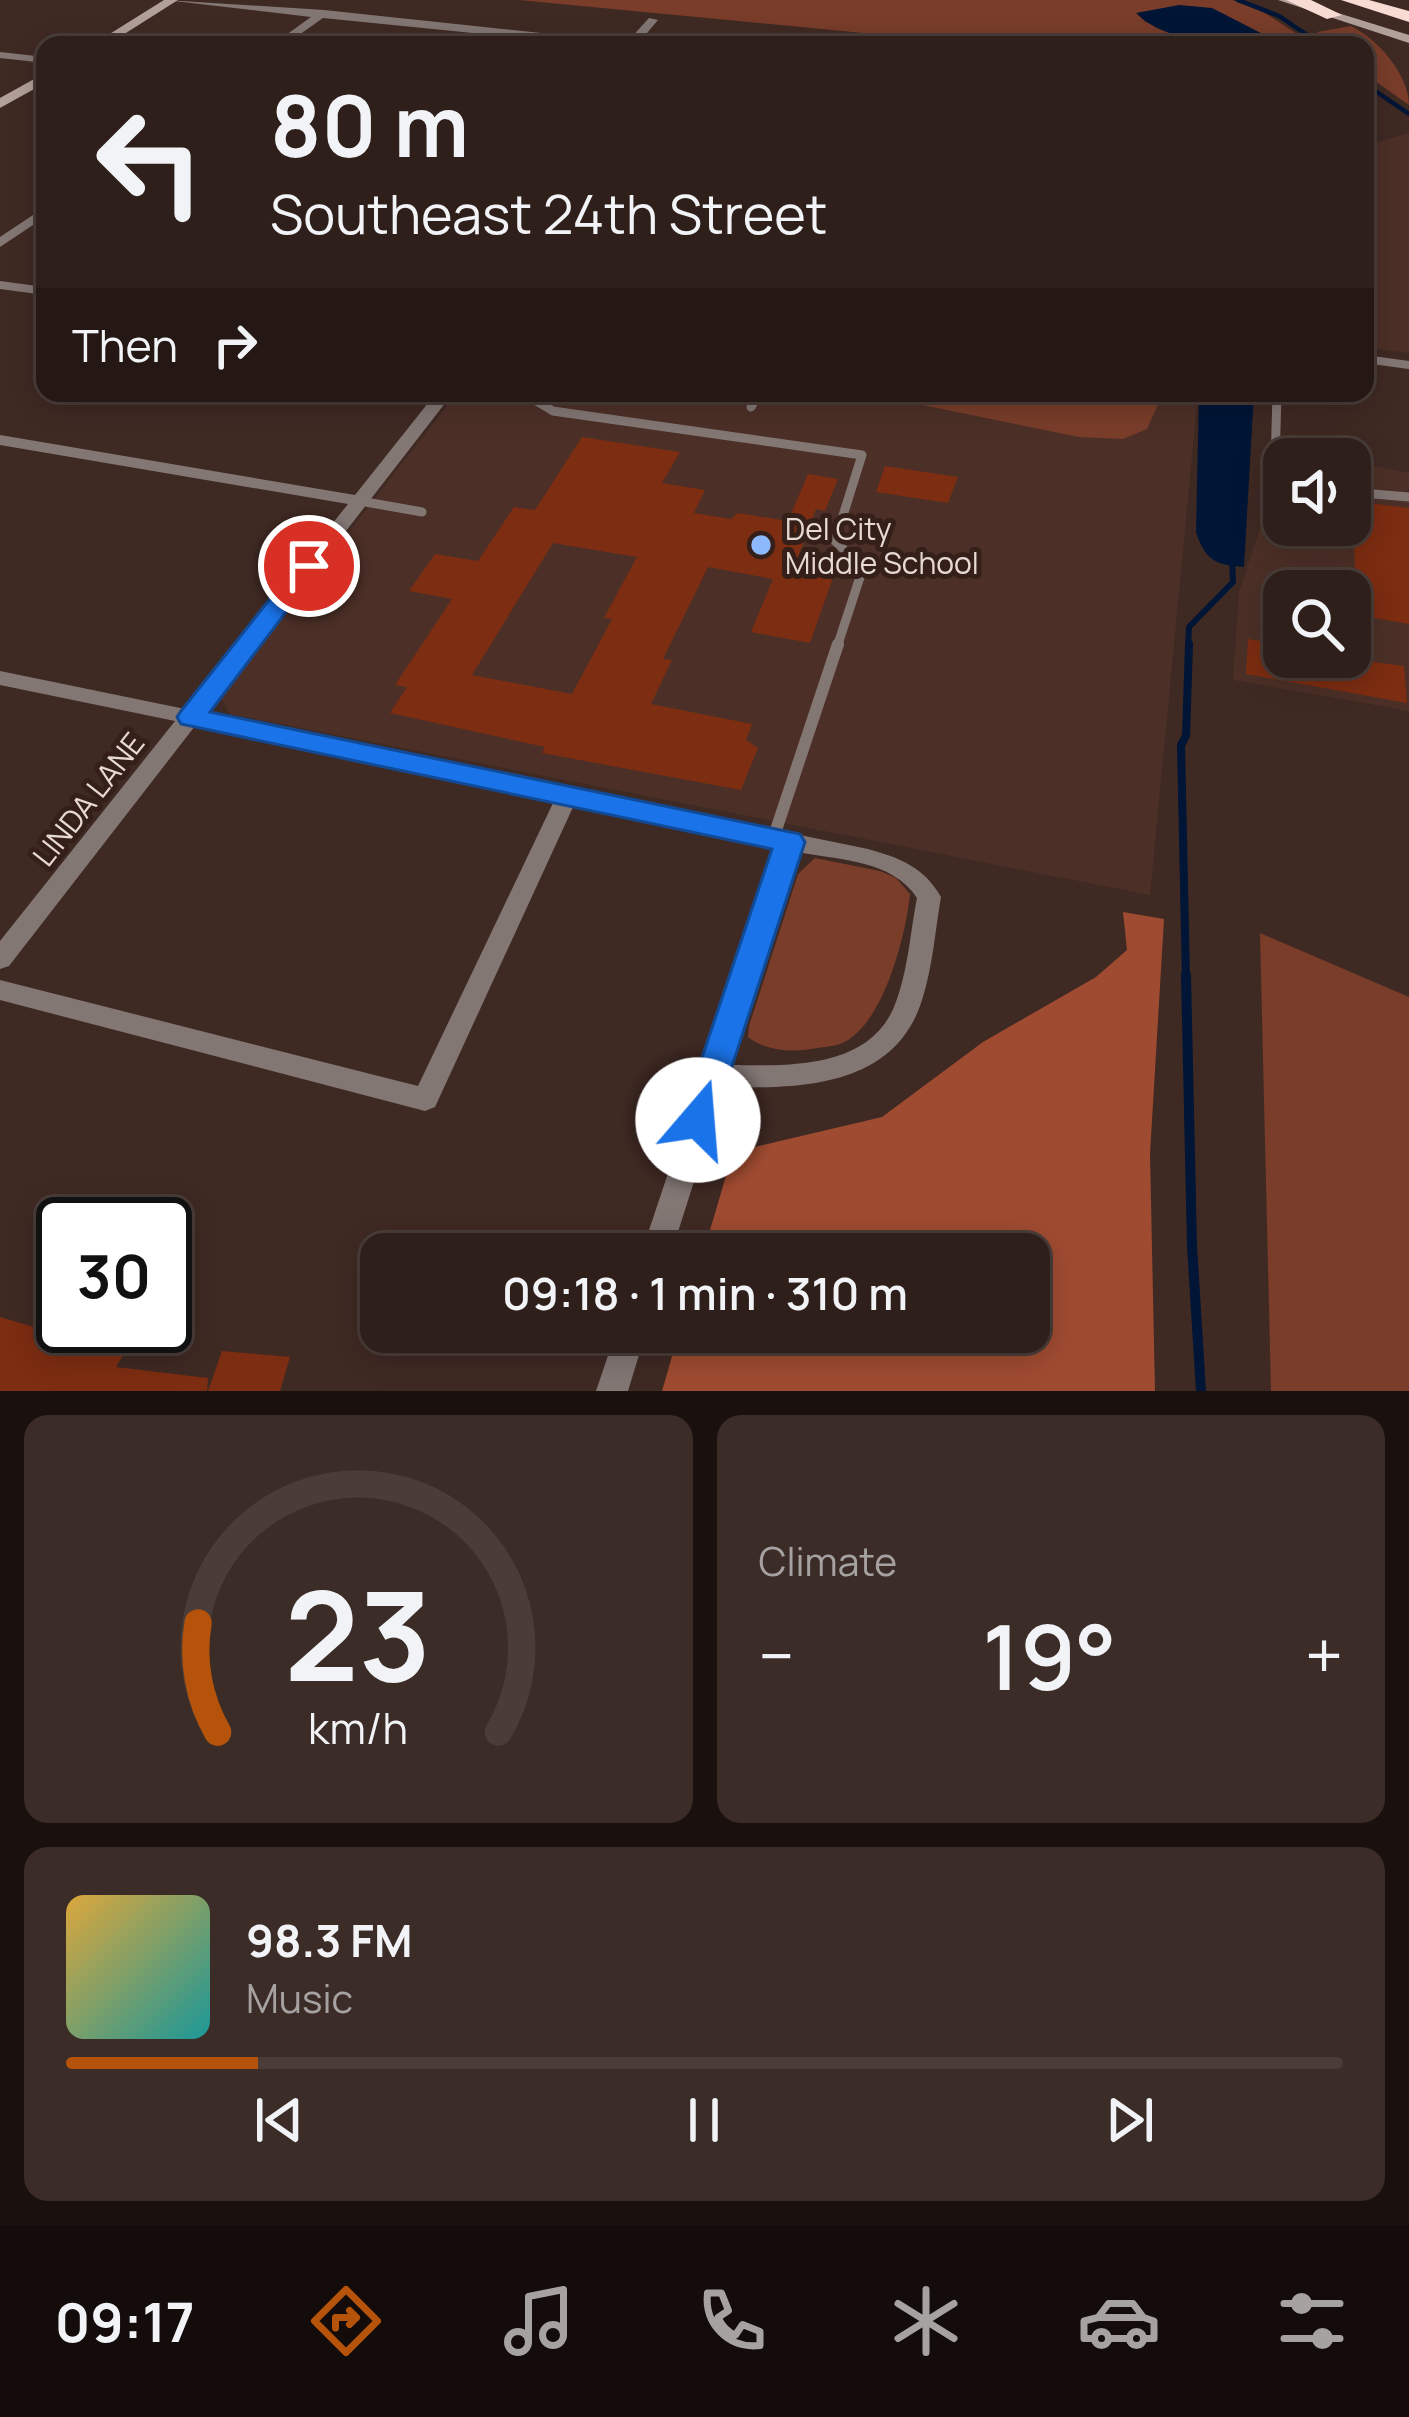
<!DOCTYPE html>
<meta charset="utf-8">
<style>
body{margin:0;font-family:Manrope,sans-serif;background:#3b2c27;color:#f1f3f6;height:100vh;display:flex;flex-direction:column;font-size:45px;white-space:nowrap}
*{box-sizing:border-box;margin:0}
p{font-size:39px;color:#a7a2a2}
.icon{flex:none;width:66px;height:66px;fill:none;stroke:currentColor;stroke-width:2;stroke-linecap:round;stroke-linejoin:round}
.map{position:relative;height:1391px;overflow:hidden}
.side{display:flex;flex-direction:column;gap:24px;padding:24px;background:#1a110e;flex:1}
.side>*{flex:none}
.banner{position:absolute;left:36px;top:36px;width:1338px;height:366px;border-radius:24px;box-shadow:0 6px 30px #0003,0 0 0 3px #4a3d39;background:#2f1f1a;color:#f1f3f6;overflow:hidden}
.tools{position:absolute;left:1263px;top:438px;display:grid;gap:24px}
.tools a{display:grid;place-items:center;width:108px;height:108px;border-radius:24px;background:#2f1f1a;box-shadow:0 6px 30px #0003,0 0 0 3px #4a3d39;font-size:60px}
.speed{position:absolute;left:36px;top:1197px;display:flex;gap:24px;font-size:60px;font-weight:700;text-align:center}
.speed>*{display:grid;place-content:center;width:156px;height:156px;border-radius:50%;background:#2f1f1a;box-shadow:0 6px 30px #0003,0 0 0 3px #4a3d39;line-height:1}
.speed .limit{border:6px solid #111;border-radius:18px;background:#fff;color:#111}
.pin{position:absolute;display:grid;place-items:center;width:102px;height:102px;color:#fff;margin:-51px;border:6px solid #fff;border-radius:50%;box-shadow:0 3px 12px #0007}
.me{position:absolute;width:132px;margin:-66px;rotate:18deg;stroke-linejoin:round;filter:drop-shadow(0 0 9px #0008)}
.turn{display:flex;align-items:center;gap:42px;height:252px;padding:0 36px;font-size:54px}
.turn .icon{width:156px;height:156px;stroke-width:2.5}
.turn b{display:block;font-size:84px;line-height:102px}
.then{display:flex;align-items:center;height:114px;padding:0 36px;background:#0003;gap:24px;font-size:45px}
.big{font-size:90px;font-weight:600;line-height:1.1}
.side .card{flex:1;display:flex;flex-direction:column;justify-content:center;gap:18px;min-width:0;padding:0 42px;border-radius:24px;background:#3b2c27}
.side .dial{align-items:center;gap:0}
.dial svg{height:312px;overflow:visible;fill:none;stroke:#4a3d39;stroke-width:7;stroke-linecap:round;text-anchor:middle}
.dial text{fill:#f1f3f6;stroke:none}
.song{display:flex;align-items:center;gap:36px}
.cover{width:144px;height:144px;border-radius:18px;background:linear-gradient(135deg,hsl(40 70% 55%),hsl(180 70% 35%))}
.played{height:12px;border-radius:6px;background:linear-gradient(90deg,#b45309 15%,#4a3d39 15%)}
.keys{display:flex;justify-content:space-around;direction:ltr}
.heat{display:flex;justify-content:space-between;align-items:center;font-size:66px;direction:ltr}
.side .tiles{flex:1;display:grid;gap:24px;grid-template-columns:1fr 1fr}
.card:last-child{grid-column:span 2}
.trip{position:absolute;left:360px;top:1233px;width:690px;height:120px;border-radius:24px;background:#2f1f1a;box-shadow:0 6px 30px #0003,0 0 0 3px #4a3d39;font-weight:600;line-height:120px;text-align:center}
.dock{display:flex;height:192px;justify-content:space-around;align-items:center;background:#130c0a;color:#a7a2a2}
.dock .icon{width:84px;height:84px}
.dock .on{color:#b45309}
.dock b{font-size:54px;color:#f1f3f6}
.map>svg:first-child{display:block}
</style>
<div class="map">
<svg width="1409" height="1391" viewBox="0 0 1409 1391">
<rect width="100%" height="100%" fill="#3f2923"/>
<g fill="#4c3027" fill-rule="evenodd">
<polygon points="1409,133 1409,353 1365,347 1365,146"/>
<polygon points="457,393 1198,393 1150,895 230,714 220,697"/>
<path d="M 1286,449 L 1338,459 L 1284,459 L 1284,525 L 1350,525 L 1350,461 L 1409,473 L 1409,711 L 1233,680 L 1239,592 ZM 1284,591 L 1350,591 L 1350,657 L 1284,657 Z"/>
</g>
<g fill="#793d2a">
<path d="M 519,0 L 1232,0 L 1262,11 L 1314,45 C 1239,45 1229,0 1138,13 L 1145,22 L 1215,45 L 987,45 Z"/>
<path d="M 1351,26 C 1378,39 1409,75 1409,105 L 1365,74 L 1365,45 L 1332,45 L 1317,32 Z"/>
<polygon points="863,393 1161,393 1161,398 1147,429 1123,439 1079,437"/>
<path d="M 815,858 L 880,871 L 896,878 L 910,894 C 906,935 883,1028 840,1044 C 832,1047 821,1047 812,1049 C 791,1052 766,1051 748,1037 L 749,1026 L 798,874 Z"/>
<polygon points="1260,933 1409,997 1409,1391 1271,1391"/>
</g>
<polygon fill="#9f4b31" points="1123,912 1164,919 1150,1154 1155,1391 662,1391 679,1332 1029,1332 1029,1254 703,1254 733,1152 882,1117 983,1042 1096,977 1127,950"/>
<g fill="#011536">
<path d="M 1179,5 L 1212,8 L 1284,45 C 1240,45 1168,46 1136,13 Z"/>
<path d="M 1199,393 L 1254,393 L 1244,567 C 1215,565 1205,560 1196,532 Z"/>
</g>
<g fill="none" stroke-linecap="round" stroke-linejoin="round">
<g stroke="#011536" stroke-width="4.5">
<polyline points="1238,0 1279,16 1322,45"/>
<polyline points="1365,84 1409,114"/>
</g>
<polyline stroke="#011536" stroke-width="6" points="1188,647 1189,627 1233,582 1232,557"/>
<polyline stroke="#011536" stroke-width="8" points="1186,978 1181,745 1186,736 1189,644"/>
<polyline stroke="#011536" stroke-width="10" points="1186,975 1192,1246 1201,1391"/>
</g>
<g fill="#7d2d11" fill-rule="evenodd">
<path d="M 582,437 L 680,452 L 662,483 L 705,490 L 694,513 L 731,519 L 738,513 L 788,521 L 808,474 L 838,479 L 825,511 L 816,509 L 795,565 L 835,572 L 810,643 L 751,632 L 773,579 L 708,567 L 663,659 L 672,660 L 651,704 L 752,724 L 746,740 L 758,748 L 741,790 L 542,753 L 545,747 L 390,713 L 407,687 L 395,685 L 452,599 L 409,591 L 435,554 L 478,561 L 514,507 L 535,510 ZM 553,543 L 637,557 L 604,618 L 612,619 L 572,694 L 472,675 Z"/>
<polygon points="885,466 958,477 948,503 876,492"/>
<polygon points="1352,501 1409,508 1409,624 1357,615"/>
<polygon points="1248,639 1280,644 1284,657 1336,657 1404,666 1407,703 1246,674"/>
<polygon points="0,1317 47,1331 50,1326 78,1326 69,1340 123,1355 116,1367 208,1378 207,1391 0,1391"/>
<polygon points="222,1351 290,1357 280,1391 208,1391"/>
</g>
<g fill="none" stroke-linecap="round" stroke-linejoin="round">
<polyline stroke="#837774" stroke-width="8" points="1365,359 1409,365"/>
<g stroke="#837774" stroke-width="9">
<polyline points="523,393 553,411 862,455 835,541 863,568 837,647"/>
<polyline points="1277,393 1275,465 1284,477"/>
<polyline points="751,407 759,393"/>
<polyline points="1350,492 1409,497"/>
<polyline points="360,501 422,512"/>
</g>
<polyline stroke="#837774" stroke-width="12" points="773,839 838,644"/>
<g fill="#837774" fill-rule="evenodd">
<polygon points="165,0 324,10 627,42 649,18 658,20 637,45 592,45 323,18 285,45 272,45 311,17"/>
<polygon points="0,52 45,57 45,63 0,58"/>
<polygon points="45,207 45,217 0,247 0,237"/>
<polygon points="0,281 45,287 45,295 0,289"/>
<path d="M 436,393 L 453,393 L 205,713 L 868,849 C 900,858 924,867 941,897 C 935,931 933,966 922,1000 C 895,1087 801,1089 724,1087 L 671,1254 L 641,1254 L 777,848 L 574,805 L 435,1107 L 425,1111 L 0,1000 L 0,980 L 418,1086 L 554,801 L 195,726 L 9,966 L 0,969 L 0,941 L 175,721 L 0,685 L 0,671 L 185,709 L 348,504 L 0,445 L 0,435 L 355,495 ZM 798,852 C 838,860 893,860 917,898 C 910,933 908,973 894,1007 C 868,1069 788,1066 731,1065 Z"/>
<polygon points="616,1332 646,1332 628,1391 596,1391"/>
</g>
<g fill="#b2a09a" fill-rule="evenodd">
<polygon points="164,0 178,0 107,45 92,45"/>
<polygon points="1278,0 1296,0 1409,35 1409,43"/>
<polygon points="45,73 45,83 0,108 0,98"/>
</g>
<g fill="#f8dbd2" fill-rule="evenodd">
<polygon points="1286,0 1311,0 1342,15 1327,19"/>
<polygon points="1341,0 1369,0 1409,11 1409,22"/>
</g>
</g>
<polygon fill="#1a73e8" stroke="#114b97" stroke-width="3" points="309,559 321,566 210,712 800,834 805,842 711,1131 698,1136 686,1131 681,1120 772,849 181,724 177,717 181,711 300,561"/>
<circle fill="#8cb9fc" stroke="#342019" stroke-width="4.5" cx="761" cy="545" r="12"/>
<g text-anchor="middle" dominant-baseline="central" stroke-width="10" stroke-linejoin="round" paint-order="stroke">
<g font-size="30" fill="#e7d9d4" stroke="#342019" text-anchor="start">
<text x="785" y="528">Del City<tspan x="785" dy="34">Middle School</tspan></text>
</g>
<g font-size="30" fill="#e7d9d4" stroke="#342019">
<text transform="translate(88 799) rotate(-52)">LINDA LANE</text>
</g>
</g>
</svg>
<div class="tools">
<a><svg class="icon" aria-label="sound" viewBox="0 0 24 24"><path d="M4 9h4l5-4v14l-5-4H4zM17 9q2 3 0 6"/></svg></a>
<a><svg class="icon" aria-label="search" viewBox="0 0 24 24"><circle cx="10" cy="10" r="6"/><path d="M15 15l6 6"/></svg></a>
</div>
<div class="speed"><div class="limit">30</div></div>
<div class="pin" style="left:309px;top:566px;background:#d93025"><svg class="icon" aria-label="arrive" viewBox="0 0 24 24"><path d="M6 21V4h12l-3 4 3 4H6"/></svg></div>
<svg class="me" style="left:698px;top:1120px" viewBox="-20 -20 40 40"><circle r="19" fill="#fff"/><path d="M0-13L10 11 0 6-10 11z" fill="#1a73e8"/></svg>
<div class="trip">09:18 · 1 min · 310 m</div>
<div class="banner">
<div class="turn"><svg class="icon" aria-label="left" viewBox="0 0 24 24"><path d="M17 20v-9H6M10 6l-5 5 5 5"/></svg><div><b>80 m</b>Southeast 24th Street</div></div>
<div class="then">Then<svg class="icon" aria-label="right" viewBox="0 0 24 24"><path d="M7 20v-9h11M14 6l5 5-5 5"/></svg></div>
</div>
</div>
<section class="side">
<div class="tiles">
<div class="card dial"><svg viewBox="0 0 100 80">
<path d="M14 69A42 42 0 1 1 86 69"/>
<path d="M14 69A42 42 0 0 1 9 41" stroke="#b45309"/>
<text x="50" y="56" font-size="32" font-weight="700">23</text>
<text x="50" y="72" font-size="11">km/h</text>
</svg></div>
<div class="card"><p>Climate</p>
<div class="heat"><a>−</a><b class="big">19°</b><a>+</a></div>
</div>
<div class="card">
<div class="song"><i class="cover"></i><div><b>98.3 FM</b><p>Music</p></div></div>
<div class="played"></div>
<div class="keys"><svg class="icon" aria-label="previous" viewBox="0 0 24 24"><path d="M18 5L8 12l10 7zM5 5v14"/></svg><svg class="icon" aria-label="pause" viewBox="0 0 24 24"><path d="M8 5v14M16 5v14"/></svg><svg class="icon" aria-label="next" viewBox="0 0 24 24"><path d="M6 5l10 7-10 7zM19 5v14"/></svg></div>
</div>
</div>
</section>
<nav class="dock">
<b>09:17</b>
<svg class="icon on" aria-label="directions" viewBox="0 0 24 24"><path d="M12 3l9 9-9 9-9-9zM9 14v-3h6M13 9l2 2-2 2"/></svg>
<svg class="icon" aria-label="music" viewBox="0 0 24 24"><path d="M9 18V5l10-2v13"/><circle cx="6" cy="18" r="3"/><circle cx="16" cy="16" r="3"/></svg>
<svg class="icon" aria-label="phone" viewBox="0 0 24 24"><path d="M5 4h4l2 5-3 2q2 4 5 5l2-3 5 2v4C11 20 4 13 5 4z"/></svg>
<svg class="icon" aria-label="climate" viewBox="0 0 24 24"><path d="M12 3v18M4 7l16 10M4 17L20 7"/></svg>
<svg class="icon" aria-label="car" viewBox="0 0 24 24"><path d="M5 17H2v-5l4-1 3-4h7l3 4 3 1v5h-3M9 17h6M6 11h13"/><circle cx="7" cy="17" r="2"/><circle cx="17" cy="17" r="2"/></svg>
<svg class="icon" aria-label="filters" viewBox="0 0 24 24"><path d="M4 7h16M4 17h16"/><circle cx="9" cy="7" r="2"/><circle cx="15" cy="17" r="2"/></svg>
</nav>
